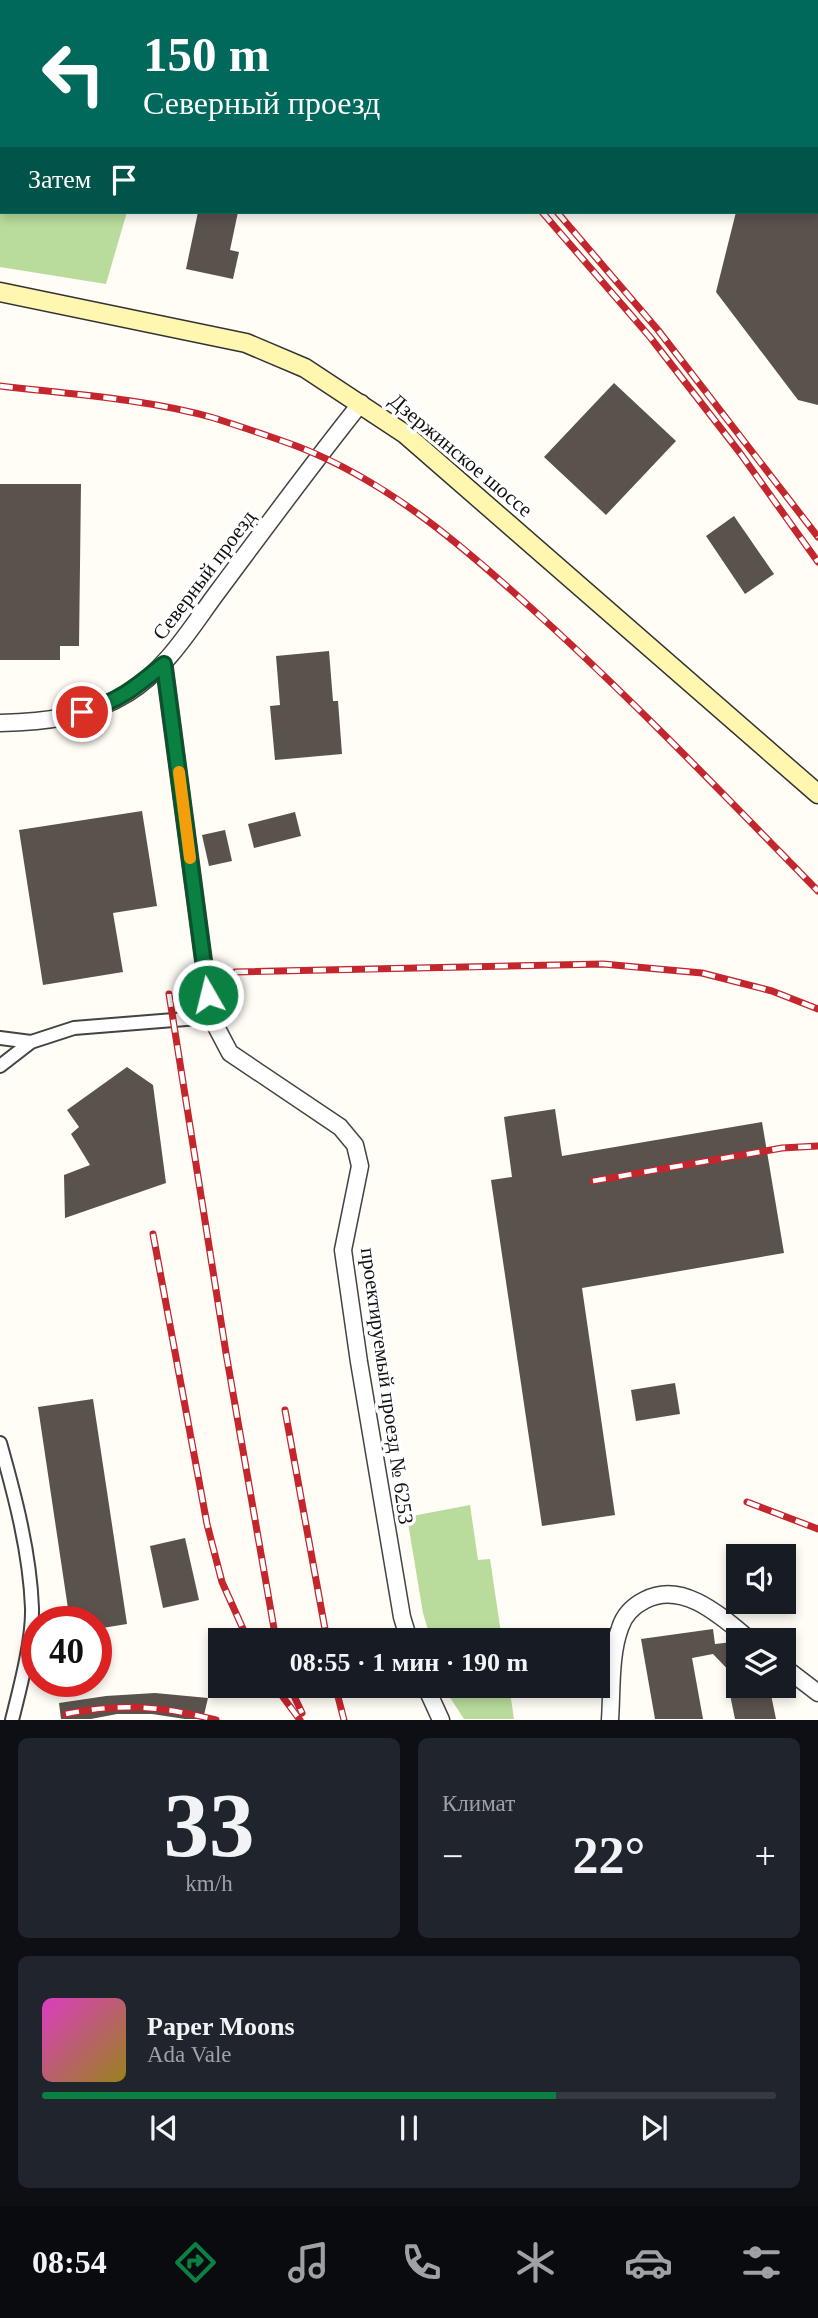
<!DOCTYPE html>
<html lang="ru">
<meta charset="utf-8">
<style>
body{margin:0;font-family:"Times New Roman",serif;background:#20242c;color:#f1f3f6;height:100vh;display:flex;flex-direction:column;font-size:26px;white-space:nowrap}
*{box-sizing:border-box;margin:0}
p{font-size:23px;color:#9ea1a6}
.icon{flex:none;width:38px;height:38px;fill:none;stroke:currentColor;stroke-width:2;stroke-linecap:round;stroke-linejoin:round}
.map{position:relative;height:1720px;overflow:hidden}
.side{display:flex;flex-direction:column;gap:18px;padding:18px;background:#0d0f14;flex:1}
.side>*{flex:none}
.top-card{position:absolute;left:0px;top:0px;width:819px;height:214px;box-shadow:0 4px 10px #0003;background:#00695c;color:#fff;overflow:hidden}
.controls{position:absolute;left:726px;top:1544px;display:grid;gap:14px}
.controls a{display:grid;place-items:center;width:70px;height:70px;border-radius:0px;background:#171b24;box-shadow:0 4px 10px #0003;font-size:35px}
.speed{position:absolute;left:21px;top:1606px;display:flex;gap:14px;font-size:35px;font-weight:700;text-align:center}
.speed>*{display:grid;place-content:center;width:91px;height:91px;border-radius:50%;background:#171b24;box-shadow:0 4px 10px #0003;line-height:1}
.speed .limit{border:10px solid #d22;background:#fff;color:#111}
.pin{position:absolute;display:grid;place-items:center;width:60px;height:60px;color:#fff;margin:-30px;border:4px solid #fff;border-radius:50%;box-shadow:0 2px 7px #0007}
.me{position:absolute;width:77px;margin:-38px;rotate:352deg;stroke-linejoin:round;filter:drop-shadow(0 0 5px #0008)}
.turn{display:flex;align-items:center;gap:24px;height:147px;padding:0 28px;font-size:32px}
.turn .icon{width:91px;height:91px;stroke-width:2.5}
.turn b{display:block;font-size:49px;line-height:60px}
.then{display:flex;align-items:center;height:66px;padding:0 28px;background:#0003;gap:14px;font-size:26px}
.big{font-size:52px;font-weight:700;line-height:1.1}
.side .card{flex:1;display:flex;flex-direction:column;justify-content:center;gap:10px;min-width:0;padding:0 24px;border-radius:10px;background:#20242c}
.side .dial{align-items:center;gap:0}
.dial b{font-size:91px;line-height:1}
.song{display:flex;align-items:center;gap:21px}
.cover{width:84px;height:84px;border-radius:10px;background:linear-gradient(135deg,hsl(310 70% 55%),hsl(50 70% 35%))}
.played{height:7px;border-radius:4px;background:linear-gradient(90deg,#0b8043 70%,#363941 70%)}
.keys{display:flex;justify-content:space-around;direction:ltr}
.heat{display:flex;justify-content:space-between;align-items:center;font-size:38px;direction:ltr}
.side .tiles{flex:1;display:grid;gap:18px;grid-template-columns:1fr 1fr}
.card:last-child{grid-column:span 2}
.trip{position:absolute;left:208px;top:1628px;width:402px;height:70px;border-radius:0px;background:#171b24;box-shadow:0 4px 10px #0003;font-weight:700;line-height:70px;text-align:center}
.tabs{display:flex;height:112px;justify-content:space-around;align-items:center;background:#090b0e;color:#9ea1a6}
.tabs .icon{width:49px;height:49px}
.tabs .selected{color:#0b8043}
.tabs b{font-size:32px;color:#f1f3f6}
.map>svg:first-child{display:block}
</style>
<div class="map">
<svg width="818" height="1720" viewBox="0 0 818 1720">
<rect width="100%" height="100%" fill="#fffdf5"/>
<g fill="#b9dc9c">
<polygon points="0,134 2,134 2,212 127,212 106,284 0,267"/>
<polygon points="470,1505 478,1560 490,1559 502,1640 431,1640 423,1613 407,1517"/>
<polygon points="446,1685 509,1685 514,1719 464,1719 449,1696"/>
</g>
<g fill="#5a524d">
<polygon points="198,212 238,212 230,250 239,252 233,279 186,269"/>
<polygon points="736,212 818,212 818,405 798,400 716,292"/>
<polygon points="614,383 676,441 606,515 544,457"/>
<polygon points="0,484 81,484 79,646 60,646 60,660 0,660"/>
<polygon points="734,516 774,574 745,594 706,536"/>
<polygon points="329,651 333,701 338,701 342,754 275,760 270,706 280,705 276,656"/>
<polygon points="142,811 157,906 113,913 123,972 43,985 19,830"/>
<polygon points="295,812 301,836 254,848 248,824"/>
<polygon points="225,830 232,861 209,866 202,835"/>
<polygon points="127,1067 153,1085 166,1183 65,1218 64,1175 90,1165 71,1134 79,1127 67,1110"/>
<polygon points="555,1109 562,1156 762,1122 784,1253 582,1288 615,1515 542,1526 491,1180 512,1177 504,1117"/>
<polygon points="675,1383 680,1414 636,1421 631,1390"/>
<polygon points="93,1399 127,1624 96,1629 96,1622 70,1622 38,1407"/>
<polygon points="185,1538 199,1600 163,1608 150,1546"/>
<polygon points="713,1629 715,1644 733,1642 738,1646 738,1680 713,1654 692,1658 703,1719 655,1719 641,1639"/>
<polygon points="728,1685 769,1685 776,1719 735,1719"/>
<polygon points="155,1693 208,1698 203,1719 185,1719 152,1714 117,1714 91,1719 61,1719 59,1703 106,1696"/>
</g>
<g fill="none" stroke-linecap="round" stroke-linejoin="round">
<g stroke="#444" stroke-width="16">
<g id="minor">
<polyline points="0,1038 31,1042"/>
<polyline points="0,1066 31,1042 74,1028 211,1017"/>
<path d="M 0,1443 C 15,1496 30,1553 32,1608 C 33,1639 20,1688 12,1720"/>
</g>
</g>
<g stroke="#444" stroke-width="19">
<g id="tertiary">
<polyline points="164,664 211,1017 230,1053 340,1127 355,1145 360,1166 343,1250 359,1362 402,1617 409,1640"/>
<path d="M 0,723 C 44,722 90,717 128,693 C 167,669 192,626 219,590 C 266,527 312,464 361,403"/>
<polyline points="784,1667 818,1693"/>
<polyline points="425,1685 441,1720"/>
<path d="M 610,1720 C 612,1690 610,1655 620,1628 C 624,1615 633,1606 645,1600 C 683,1580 722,1617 750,1640"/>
</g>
</g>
<g stroke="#333" stroke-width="21">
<polyline id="secondary" points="0,292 246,343 305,368 405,434 818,794"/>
</g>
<use href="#minor" stroke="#fff" stroke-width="12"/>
<use href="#tertiary" stroke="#fff" stroke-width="16"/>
<use href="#secondary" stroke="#fff6b0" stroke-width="18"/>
<g stroke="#c4262e" stroke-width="7">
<g id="rail">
<polyline points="330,0 332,2"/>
<polyline points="445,0 445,2"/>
<polyline points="542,212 650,337 740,453 818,562"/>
<polyline points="557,212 658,330 818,537"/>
<path d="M 0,386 C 70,394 147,399 214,418 C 242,427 272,437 299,447 C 393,484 467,550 540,616 C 637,704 727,798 818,891"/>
<polyline points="235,972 603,964 702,973 772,991 818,1009"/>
<polyline points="169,994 226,1353 276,1640"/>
<polyline points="593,1181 782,1148 818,1146"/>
<polyline points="153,1234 207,1524 222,1582 248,1640"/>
<polyline points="285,1410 327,1640"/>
<polyline points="747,1502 818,1529"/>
<polyline points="274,1685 300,1720"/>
<polyline points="289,1685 302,1713"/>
<polyline points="335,1685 344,1720"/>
<path d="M 66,1714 C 121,1703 162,1706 216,1720"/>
</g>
</g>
<use href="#rail" stroke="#fff" stroke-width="4.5" stroke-dasharray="13" stroke-linecap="butt"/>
</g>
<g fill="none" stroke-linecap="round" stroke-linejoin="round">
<g stroke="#07532c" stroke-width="18">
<path id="route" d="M 82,712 C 118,702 136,687 164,664 L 208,995"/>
</g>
<use href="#route" stroke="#0b8043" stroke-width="12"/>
<polyline stroke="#f59e0b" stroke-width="12" points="179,772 190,858"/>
</g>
<g text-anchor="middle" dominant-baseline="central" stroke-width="7" stroke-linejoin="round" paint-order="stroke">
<g font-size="21" fill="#111" stroke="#fff">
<text transform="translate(461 455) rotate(40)">Дзержинское шоссе</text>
<text transform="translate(204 575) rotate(-53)">Северный проезд</text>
<text transform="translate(387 1386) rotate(82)">проектируемый проезд № 6253</text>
</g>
</g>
</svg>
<div class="controls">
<a><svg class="icon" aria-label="sound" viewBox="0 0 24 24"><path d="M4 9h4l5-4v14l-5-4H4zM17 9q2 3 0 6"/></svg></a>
<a><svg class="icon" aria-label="layers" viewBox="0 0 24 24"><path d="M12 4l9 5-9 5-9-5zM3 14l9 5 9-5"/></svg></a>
</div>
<div class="speed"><div class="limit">40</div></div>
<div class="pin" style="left:82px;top:712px;background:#d93025"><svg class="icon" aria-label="arrive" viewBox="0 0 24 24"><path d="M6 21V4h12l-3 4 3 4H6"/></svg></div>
<svg class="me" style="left:208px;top:995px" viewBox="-20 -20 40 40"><circle r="17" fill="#0b8043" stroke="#fff" stroke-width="3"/><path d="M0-11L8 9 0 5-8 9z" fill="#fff"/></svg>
<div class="trip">08:55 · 1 мин · 190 m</div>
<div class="top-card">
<div class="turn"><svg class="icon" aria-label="left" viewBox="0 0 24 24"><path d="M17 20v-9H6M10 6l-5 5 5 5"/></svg><div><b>150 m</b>Северный проезд</div></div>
<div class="then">Затем<svg class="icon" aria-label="arrive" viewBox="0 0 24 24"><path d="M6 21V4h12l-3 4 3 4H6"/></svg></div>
</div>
</div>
<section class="side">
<div class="tiles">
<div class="card dial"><b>33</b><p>km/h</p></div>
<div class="card"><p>Климат</p>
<div class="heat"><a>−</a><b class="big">22°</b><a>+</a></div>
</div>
<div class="card">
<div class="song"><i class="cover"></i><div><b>Paper Moons</b><p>Ada Vale</p></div></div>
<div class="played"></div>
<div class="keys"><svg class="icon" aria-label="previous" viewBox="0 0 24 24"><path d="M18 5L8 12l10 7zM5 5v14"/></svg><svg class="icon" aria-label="pause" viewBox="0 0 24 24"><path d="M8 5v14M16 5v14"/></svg><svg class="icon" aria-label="next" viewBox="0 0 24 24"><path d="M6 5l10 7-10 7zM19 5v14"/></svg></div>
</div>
</div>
</section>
<nav class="tabs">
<b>08:54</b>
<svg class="icon selected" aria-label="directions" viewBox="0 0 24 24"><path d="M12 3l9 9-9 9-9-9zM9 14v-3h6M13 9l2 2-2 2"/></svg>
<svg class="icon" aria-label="music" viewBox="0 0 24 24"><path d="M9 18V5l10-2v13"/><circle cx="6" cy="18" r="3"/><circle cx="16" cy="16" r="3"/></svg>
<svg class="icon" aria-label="phone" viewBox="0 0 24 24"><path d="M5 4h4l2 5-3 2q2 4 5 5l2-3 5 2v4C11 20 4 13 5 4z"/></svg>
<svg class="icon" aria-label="climate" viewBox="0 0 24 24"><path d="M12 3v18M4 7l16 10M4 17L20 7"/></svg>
<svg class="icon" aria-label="car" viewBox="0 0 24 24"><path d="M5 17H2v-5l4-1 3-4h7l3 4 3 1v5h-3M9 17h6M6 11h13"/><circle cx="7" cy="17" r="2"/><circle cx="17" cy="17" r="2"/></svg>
<svg class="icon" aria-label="filters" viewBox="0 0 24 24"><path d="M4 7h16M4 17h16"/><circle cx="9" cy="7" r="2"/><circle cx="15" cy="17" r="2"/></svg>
</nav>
